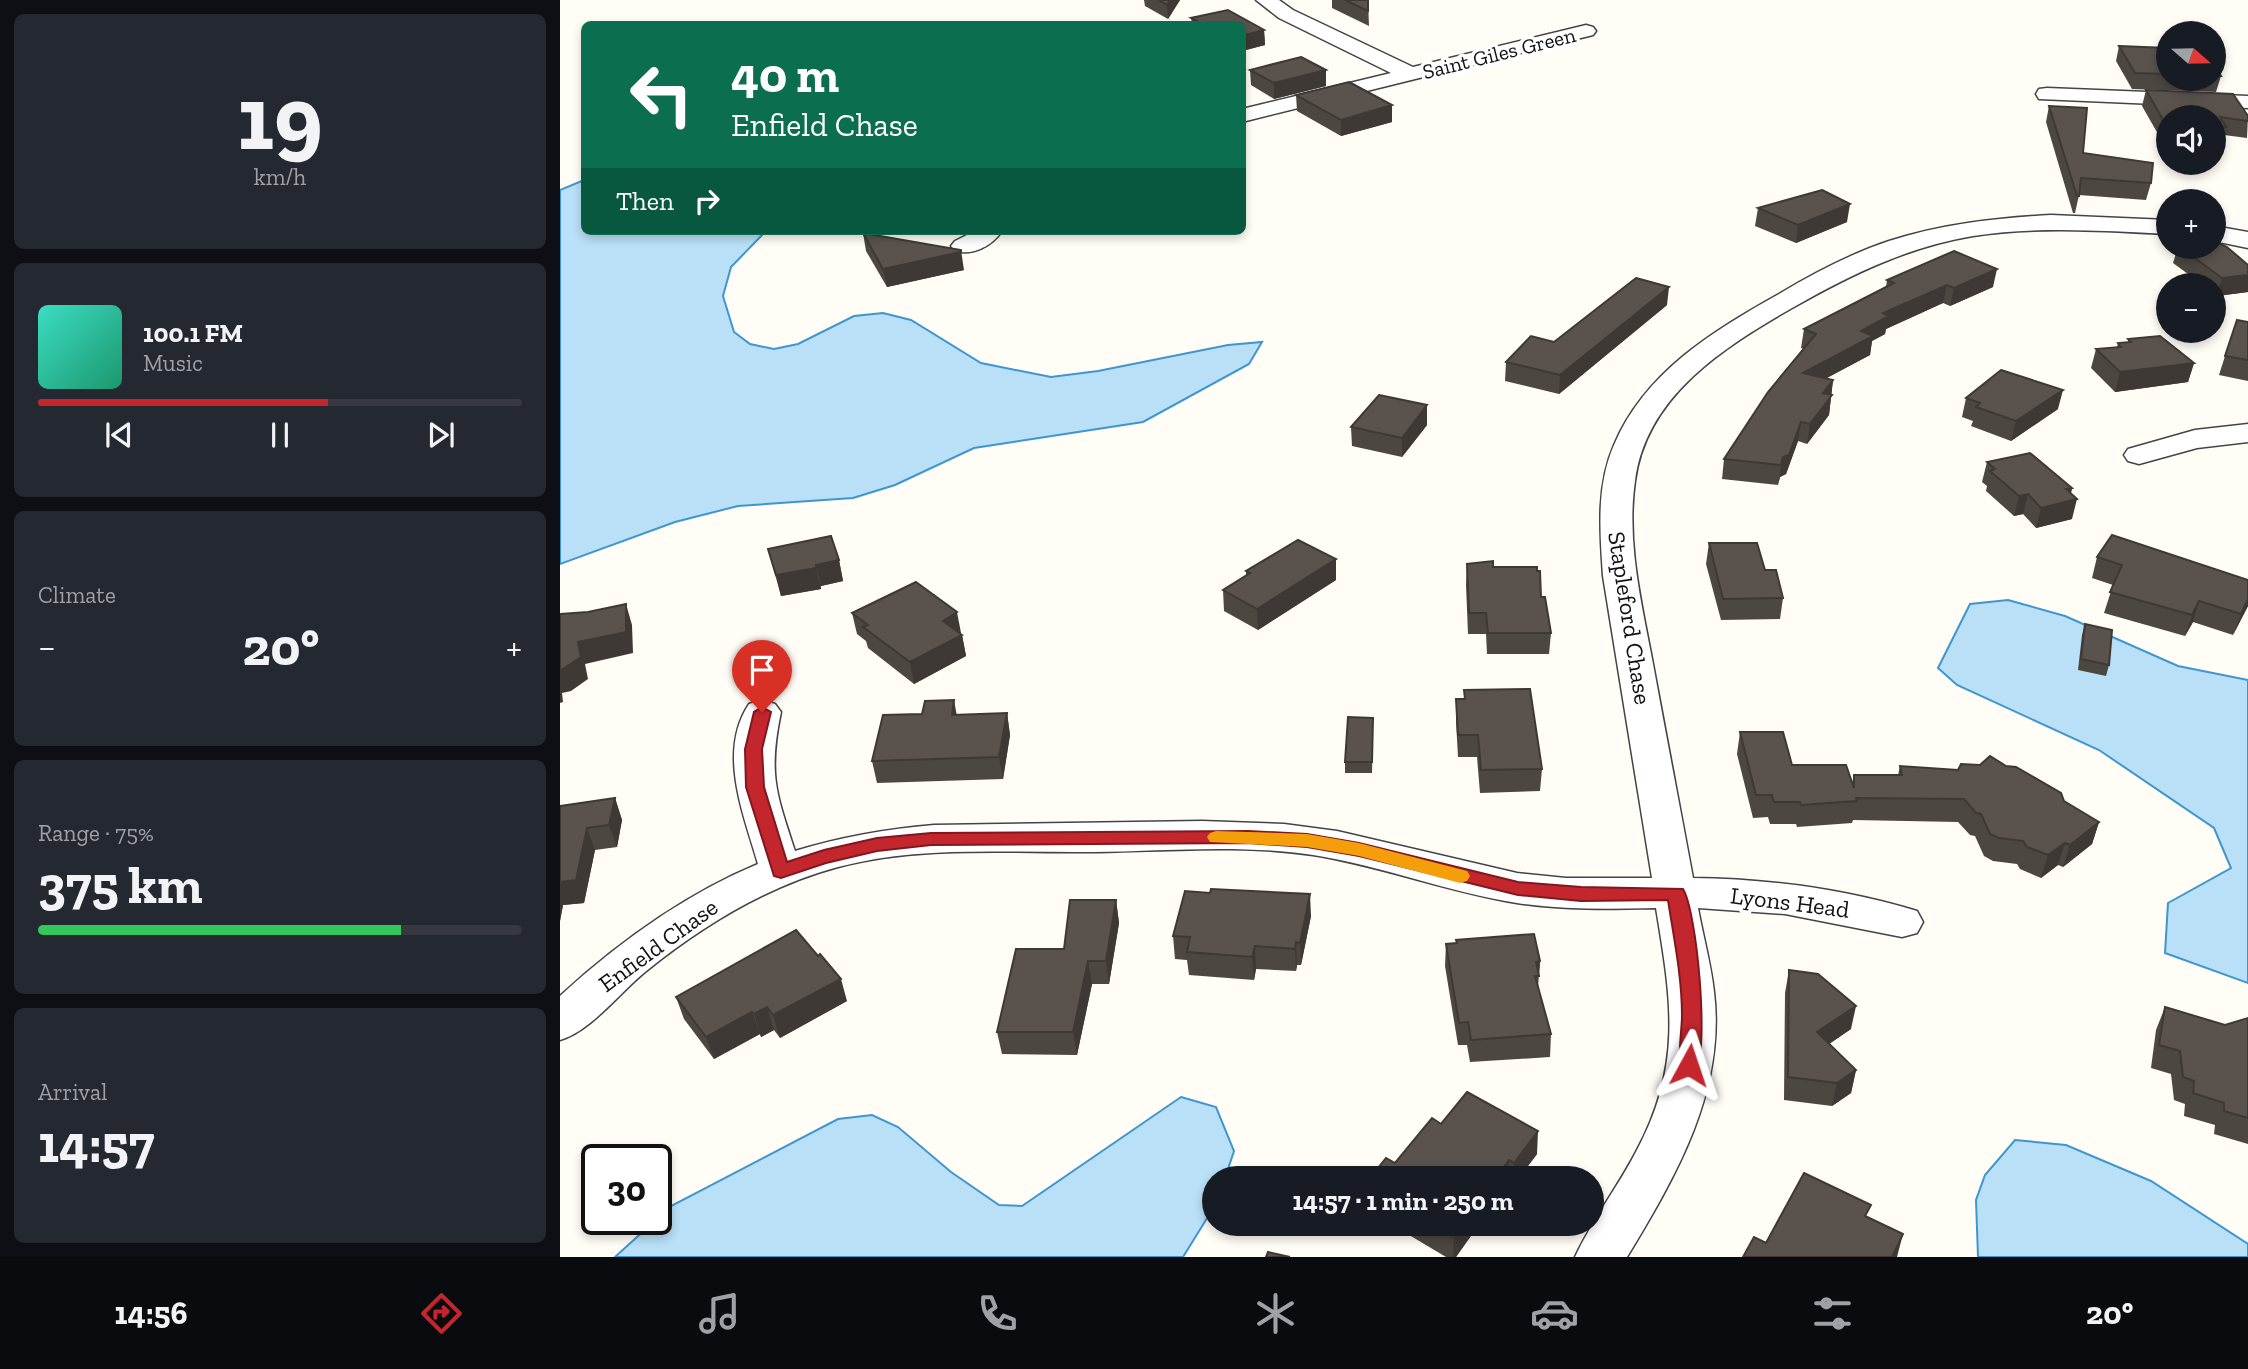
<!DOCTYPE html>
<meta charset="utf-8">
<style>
body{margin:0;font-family:"Zilla Slab",serif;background:#242831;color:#f1f3f6;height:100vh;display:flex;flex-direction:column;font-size:26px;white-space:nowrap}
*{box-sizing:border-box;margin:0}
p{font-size:23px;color:#9ea1a6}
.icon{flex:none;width:38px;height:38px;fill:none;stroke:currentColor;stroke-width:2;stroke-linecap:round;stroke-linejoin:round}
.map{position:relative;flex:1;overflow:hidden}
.panel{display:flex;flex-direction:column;gap:14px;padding:14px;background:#0d0f14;width:560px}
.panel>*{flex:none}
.hud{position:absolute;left:21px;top:21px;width:665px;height:214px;border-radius:10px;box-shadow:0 4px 10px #0003;background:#0b6e4f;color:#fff;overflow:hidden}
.needle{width:46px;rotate:110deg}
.fabs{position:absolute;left:1596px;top:21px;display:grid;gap:14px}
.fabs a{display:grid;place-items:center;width:70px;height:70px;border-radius:50%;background:#171b24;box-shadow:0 4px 10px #0003;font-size:35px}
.speed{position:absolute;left:21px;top:1144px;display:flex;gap:14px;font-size:35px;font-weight:700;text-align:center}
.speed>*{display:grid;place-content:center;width:91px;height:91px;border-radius:50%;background:#171b24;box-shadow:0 4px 10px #0003;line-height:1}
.speed .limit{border:4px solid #111;border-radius:10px;background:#fff;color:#111}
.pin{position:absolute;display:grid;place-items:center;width:60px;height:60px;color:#fff;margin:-72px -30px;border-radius:50% 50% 50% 0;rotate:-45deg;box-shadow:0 0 7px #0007}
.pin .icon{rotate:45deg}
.me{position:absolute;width:77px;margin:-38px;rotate:5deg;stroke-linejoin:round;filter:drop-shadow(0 0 5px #0008)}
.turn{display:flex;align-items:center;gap:24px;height:147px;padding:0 35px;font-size:32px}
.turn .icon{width:91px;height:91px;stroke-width:2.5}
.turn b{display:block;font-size:49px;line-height:60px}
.then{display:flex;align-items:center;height:66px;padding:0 35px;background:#0003;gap:14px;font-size:26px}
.big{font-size:52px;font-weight:700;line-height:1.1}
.panel .widget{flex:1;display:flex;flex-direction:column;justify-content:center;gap:10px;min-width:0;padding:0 24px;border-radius:10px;background:#242831}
.panel .dial{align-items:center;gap:0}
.dial b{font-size:91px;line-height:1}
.song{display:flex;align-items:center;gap:21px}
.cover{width:84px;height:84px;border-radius:10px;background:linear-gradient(135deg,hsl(170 70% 55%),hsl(160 70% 35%))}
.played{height:7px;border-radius:4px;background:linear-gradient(90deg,#c4262e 60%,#363941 60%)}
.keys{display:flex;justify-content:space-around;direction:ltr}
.heat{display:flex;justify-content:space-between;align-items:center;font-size:38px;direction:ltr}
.charge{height:10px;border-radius:5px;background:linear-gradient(90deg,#34c759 75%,#363941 0)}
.trip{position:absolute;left:642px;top:1166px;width:402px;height:70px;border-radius:35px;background:#171b24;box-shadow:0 4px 10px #0003;font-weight:700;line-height:70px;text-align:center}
.menu{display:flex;height:112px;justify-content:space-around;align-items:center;background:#090b0e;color:#9ea1a6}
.menu .icon{width:49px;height:49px}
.menu .current{color:#c4262e}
.menu b{font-size:32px;color:#f1f3f6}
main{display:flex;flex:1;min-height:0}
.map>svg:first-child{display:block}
</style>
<main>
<section class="panel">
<div class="widget dial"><b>19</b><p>km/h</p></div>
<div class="widget">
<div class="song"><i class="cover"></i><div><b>100.1 FM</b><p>Music</p></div></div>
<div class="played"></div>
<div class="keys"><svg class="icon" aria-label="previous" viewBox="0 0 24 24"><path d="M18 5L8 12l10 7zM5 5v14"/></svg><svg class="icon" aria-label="pause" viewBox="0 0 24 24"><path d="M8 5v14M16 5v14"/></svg><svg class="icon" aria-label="next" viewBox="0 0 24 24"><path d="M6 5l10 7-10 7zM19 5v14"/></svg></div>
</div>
<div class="widget"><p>Climate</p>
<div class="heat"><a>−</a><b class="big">20°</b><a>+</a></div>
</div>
<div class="widget"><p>Range · 75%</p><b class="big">375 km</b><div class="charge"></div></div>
<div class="widget"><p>Arrival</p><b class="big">14:57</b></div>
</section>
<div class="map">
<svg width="1688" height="1257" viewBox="0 0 1688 1257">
<rect width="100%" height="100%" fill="#fffdf5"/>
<g fill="#b9e0f7" stroke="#3f96cf" stroke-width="2">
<polygon points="24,180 24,231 206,231 171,267 163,296 174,332 190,344 214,349 238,344 294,316 323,313 351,320 421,363 491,377 538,371 668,345 702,342 689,364 583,422 414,448 335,485 293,498 178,506 115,522 0,564 0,190"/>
<polygon points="1448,600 1505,616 1618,666 1688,680 1688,983 1605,953 1608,903 1671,868 1654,828 1539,750 1397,685 1378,668 1410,604"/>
<polygon points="621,1097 656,1107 674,1151 665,1178 654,1178 654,1207 623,1257 55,1257 111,1206 278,1119 312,1115 338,1127 391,1172 439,1205 462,1206"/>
<polygon points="1455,1140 1506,1145 1591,1181 1688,1244 1688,1257 1418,1257 1416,1200 1425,1175"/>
</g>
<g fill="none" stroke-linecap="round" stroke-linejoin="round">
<g stroke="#444" stroke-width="3">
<g id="street">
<polygon points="696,0 719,0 733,10 853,67 1026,25 1033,27 1036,31 1033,35 682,122 682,109 831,73 719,18"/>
<polygon points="1487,88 1688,96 1688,108 1479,99 1476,94 1479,89"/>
<path d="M 1491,215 L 1608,220 L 1608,234 C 1543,231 1478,226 1413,236 C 1347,247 1290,275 1232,308 C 1164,347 1086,396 1075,481 C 1066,542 1082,605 1093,664 C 1106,736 1120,807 1133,878 C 1208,879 1285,889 1357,911 L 1363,922 L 1357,933 L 1342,937 L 1225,914 L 1138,908 C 1143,936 1151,964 1154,992 C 1166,1090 1116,1176 1067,1257 L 1015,1257 C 1032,1220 1058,1187 1077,1150 C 1123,1064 1111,999 1096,908 C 1050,909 1003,910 957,903 C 888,892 822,866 753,855 C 680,844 606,851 533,852 C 448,853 360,845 278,867 C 207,886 142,926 85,972 C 59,993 31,1031 0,1040 L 0,996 C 59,942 124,895 198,864 C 184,815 157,752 189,704 L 202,700 L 215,704 L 221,712 C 208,774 216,793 235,851 C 281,837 326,829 374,825 L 642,821 L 724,824 L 777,831 L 957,873 L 1006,878 L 1092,878 L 1043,576 C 1040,532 1036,486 1054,445 C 1085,372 1153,331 1219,294 C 1254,273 1290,254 1329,241 C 1382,224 1436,218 1491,215 Z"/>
<polygon points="1654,226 1688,232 1688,248 1654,241"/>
<path d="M 415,231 L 442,231 C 432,246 413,256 395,251 L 391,246 L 395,241 Z"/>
<polygon points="1688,424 1688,442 1637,448 1579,464 1568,461 1564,455 1568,449 1635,430"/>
</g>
</g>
<use href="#street" fill="#fff" fill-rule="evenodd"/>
</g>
<g fill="#4d4742">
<polygon points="584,0 620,0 608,19 585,6"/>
<polygon points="772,0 808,0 809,26 772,8"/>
<polygon points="668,10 704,30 705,45 682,51 682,24 632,24 631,18"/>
<polygon points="1559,46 1608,48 1608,79 1654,79 1654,66 1661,76 1656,92 1572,89 1556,61"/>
<polygon points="690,70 766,70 766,86 714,99 691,85"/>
<polygon points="1586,90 1688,116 1687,138 1664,135 1661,144 1654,143 1654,117 1608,117 1608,141 1602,141 1582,106"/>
<polygon points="736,95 832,122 781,136 737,111"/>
<polygon points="1489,106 1523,153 1591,183 1586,200 1519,195 1515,213 1513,213 1486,122"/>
<polygon points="1198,208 1287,222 1236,243 1195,226"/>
<polygon points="303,233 404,270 327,287 306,251"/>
<polygon points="1618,247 1654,247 1688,265 1688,292 1657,296 1654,294 1654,285 1643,285 1613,263"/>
<polygon points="1327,280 1433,287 1390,306 1383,303 1326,329 1325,334 1312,341 1310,355 1266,378 1273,380 1269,415 1247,444 1238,441 1226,474 1220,477 1218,485 1162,479 1164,459 1244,349 1241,348 1244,329 1326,287"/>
<polygon points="1107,305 999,394 945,381 946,362 994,342"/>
<polygon points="1688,322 1688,381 1659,375 1665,356"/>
<polygon points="1568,339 1634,363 1628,382 1555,392 1531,368 1536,349 1557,347 1558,343 1568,342"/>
<polygon points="1406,398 1498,409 1451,441 1411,426 1413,421 1402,417"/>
<polygon points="867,405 867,425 842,457 792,446 791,427"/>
<polygon points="1427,462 1512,488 1511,493 1512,519 1476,528 1463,514 1454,516 1426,491 1427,486 1422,482"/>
<polygon points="1149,543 1205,570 1223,598 1220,619 1161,620 1146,564"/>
<polygon points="208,549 279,560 283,581 261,586 261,589 221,596"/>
<polygon points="1537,557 1688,606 1673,635 1633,622 1625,636 1544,613 1553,585 1532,578"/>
<polygon points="776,559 776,580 698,630 664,611 663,590 686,576 686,571"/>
<polygon points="907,564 933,567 981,597 991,633 989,654 927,654 926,634 908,634 906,585"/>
<polygon points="292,613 401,633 400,633 402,635 406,656 354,684 308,648 306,641 297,634"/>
<polygon points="1525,624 1549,665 1546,676 1518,670 1522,635"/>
<polygon points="904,690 982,769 980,791 920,793 917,757 898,757 896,721 896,699 904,699"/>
<polygon points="447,713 450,735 443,779 317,783 312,761 397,715"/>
<polygon points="813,729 812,773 785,773 785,762"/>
<polygon points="1180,732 1232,765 1292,783 1294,775 1338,775 1340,766 1504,801 1539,822 1532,844 1503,867 1498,865 1481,878 1460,869 1457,864 1433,861 1424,856 1415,836 1410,835 1398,822 1293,820 1292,823 1237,827 1236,824 1210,824 1208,817 1193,818 1177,754"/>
<polygon points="55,798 62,820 57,847 35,850 24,903 3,905 0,921 0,806"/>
<polygon points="556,900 559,923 549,984 532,984 517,1055 442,1054 437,1032 504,949"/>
<polygon points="751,916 741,965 737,965 736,971 696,969 694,980 629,975 627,960 615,959 613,936"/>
<polygon points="896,940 980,961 978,987 991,1034 990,1057 910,1062 907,1045 898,1045 885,966 886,944 896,943"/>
<polygon points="1229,970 1291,1029 1269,1044 1296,1070 1291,1093 1272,1106 1224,1100 1225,993"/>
<polygon points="116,997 287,1001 220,1038 214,1030 201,1037 200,1034 154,1059 124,1019"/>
<polygon points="1605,1007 1665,1025 1688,1018 1688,1144 1654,1134 1655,1125 1624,1116 1625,1104 1614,1100 1611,1074 1591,1068 1596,1030"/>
<polygon points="881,1124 977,1154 959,1178 810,1178 835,1163"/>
<polygon points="829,1223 920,1223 896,1257 886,1257"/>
</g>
<g fill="#3f3936">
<polygon points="610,0 620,0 608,19 607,5"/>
<polygon points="704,30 705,45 682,51 682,36"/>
<polygon points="766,70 766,86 714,99 714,83"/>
<polygon points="832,105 832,122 781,136 781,120"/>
<polygon points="1290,204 1287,222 1236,243 1238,225"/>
<polygon points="401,250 404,270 327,287 323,269"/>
<polygon points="1437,269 1433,287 1390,306 1394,288"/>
<polygon points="1688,275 1688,292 1657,296 1662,278"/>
<polygon points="1387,285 1383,303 1326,329 1325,334 1312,341 1310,355 1241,392 1243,373 1323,313"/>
<polygon points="1109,287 1107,305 999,394 1000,375"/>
<polygon points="1634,363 1628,382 1555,392 1560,372"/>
<polygon points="1273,380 1269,415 1247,444 1250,424 1263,393"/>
<polygon points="1503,390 1498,409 1451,441 1456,421"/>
<polygon points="867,405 867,425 842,457 842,438"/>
<polygon points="1241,422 1238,441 1226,474 1220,477 1218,485 1223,457"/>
<polygon points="1512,488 1509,501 1517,499 1512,519 1476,528 1481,508 1506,489"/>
<polygon points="1468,494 1463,514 1454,516 1459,496"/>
<polygon points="776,559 776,580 698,630 697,609"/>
<polygon points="279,560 283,581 261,586 256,565"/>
<polygon points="256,568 261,589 221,596 216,575"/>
<polygon points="1688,599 1688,606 1673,635 1681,614"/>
<polygon points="1639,601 1633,622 1625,636 1632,615"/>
<polygon points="66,604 72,625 73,653 25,664 28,679 11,691 2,693 3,702 0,703 0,670 18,642"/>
<polygon points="397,612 401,633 387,643 383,621"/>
<polygon points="402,635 406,656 354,684 350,662"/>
<polygon points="394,700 398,722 392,715"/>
<polygon points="447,713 450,735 443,779 439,757"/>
<polygon points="55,798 62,820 57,847 49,825"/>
<polygon points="1539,822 1532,844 1503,867 1510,845"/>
<polygon points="27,828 35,850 24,903 3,905 0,921 0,882"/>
<polygon points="1505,843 1498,865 1481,878 1488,855"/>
<polygon points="750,894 751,916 741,965 740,943"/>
<polygon points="556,900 559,923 549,984 546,961"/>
<polygon points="736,942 737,965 736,971 735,949"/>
<polygon points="695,946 696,969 694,980 692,957"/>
<polygon points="528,961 532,984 517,1055 513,1032"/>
<polygon points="980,961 979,976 976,962"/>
<polygon points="281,979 287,1001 220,1038 213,1015"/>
<polygon points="1296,1006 1291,1029 1253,1055 1257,1032"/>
<polygon points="207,1007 214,1030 201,1037 194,1014"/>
<polygon points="192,1012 200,1034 154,1059 146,1037"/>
<polygon points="1296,1070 1291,1093 1272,1106 1277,1083"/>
<polygon points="978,1131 977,1154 959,1178 953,1178 954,1163"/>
<polygon points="949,1160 948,1178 936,1178"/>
<polygon points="904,1223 920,1223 896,1257 893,1257 894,1238"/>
<polygon points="1343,1234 1337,1257 1332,1257"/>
</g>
<g fill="#5a524d" stroke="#3f3936" stroke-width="2">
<polygon points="599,0 610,0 607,5"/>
<polygon points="785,0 808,0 808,11"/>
<polygon points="668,10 704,30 682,36 682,24 643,24 631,18"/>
<polygon points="1559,46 1608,48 1608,74 1575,73"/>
<polygon points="741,57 766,70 714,83 690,70"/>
<polygon points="1654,66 1661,76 1654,76"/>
<polygon points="789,82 832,105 781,120 736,95"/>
<polygon points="1586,90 1673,94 1688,116 1688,121 1660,117 1666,127 1654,127 1654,117 1608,117 1608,125 1606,125"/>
<polygon points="1489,106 1527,108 1523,153 1593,163 1591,183 1521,178 1519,196 1517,196"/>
<polygon points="1262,190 1290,204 1238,225 1198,208"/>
<polygon points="303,233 401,250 401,252 323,269"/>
<polygon points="1654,241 1667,247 1688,265 1688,275 1662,278 1620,247 1654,247"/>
<polygon points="1394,251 1437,269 1394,288 1387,285 1323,313 1329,316 1301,331 1313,336 1243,373 1273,380 1263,393 1272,395 1250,424 1241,422 1229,455 1223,457 1221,465 1164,459 1208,392 1256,334 1244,329 1334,283 1327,280"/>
<polygon points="1076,278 1109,287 1000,375 946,362 971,336 994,342"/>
<polygon points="1677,320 1688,322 1688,360 1665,356"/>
<polygon points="1600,336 1634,363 1560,372 1536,349 1561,347 1558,343 1571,342 1568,339"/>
<polygon points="1441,370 1503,390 1456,421 1416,407 1420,403 1406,398"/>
<polygon points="819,395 867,405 842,438 791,427"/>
<polygon points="1470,453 1512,488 1506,489 1517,499 1481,508 1468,494 1459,496 1430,471 1435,469 1427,462"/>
<polygon points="1552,535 1688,580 1688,599 1681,614 1639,601 1632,615 1550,592 1562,565 1537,557"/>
<polygon points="271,536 279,560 256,565 256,568 216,575 208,549"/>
<polygon points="738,540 776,559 697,609 663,590 690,573 686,571"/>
<polygon points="1149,543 1197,543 1205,570 1216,570 1223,598 1163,599"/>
<polygon points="933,561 933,567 977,567 977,571 980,571 981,597 985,597 991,633 928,633 926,613 909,613 907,564"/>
<polygon points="356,582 397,612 383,621 402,635 350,662 303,627 308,625 292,613"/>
<polygon points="66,604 66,632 18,642 21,657 3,669 0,670 0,614 28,612"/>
<polygon points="1525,624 1552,630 1549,665 1521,659"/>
<polygon points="970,689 982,769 921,770 918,735 898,735 896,699 905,699 904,690"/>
<polygon points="394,700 392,715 447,713 439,757 312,761 323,715 362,714 365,701"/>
<polygon points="788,717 813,718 812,762 785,762"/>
<polygon points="1180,732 1223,732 1232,765 1286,765 1294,788 1294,775 1342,775 1340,766 1398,770 1401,764 1420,765 1430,756 1446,766 1456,767 1501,793 1504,801 1539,822 1510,845 1505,843 1488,855 1467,847 1463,841 1439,838 1430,834 1421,814 1416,813 1404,799 1296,798 1297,801 1241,805 1240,802 1214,802 1212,795 1196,795"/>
<polygon points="55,798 49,825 27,828 16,880 0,882 0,806"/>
<polygon points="651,889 750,894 740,943 736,942 735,949 695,946 692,957 627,952 630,937 613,936 625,891 650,893"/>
<polygon points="510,900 556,900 546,961 528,961 513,1032 437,1032 456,949 504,949"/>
<polygon points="236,930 258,956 260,954 281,979 213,1015 207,1007 194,1014 192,1012 146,1037 116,997"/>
<polygon points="974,934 980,961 976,962 979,976 975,976 991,1034 911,1040 908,1022 899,1023 886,944 897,943 896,940"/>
<polygon points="1229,970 1258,974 1296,1006 1257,1032 1296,1070 1277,1083 1228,1077"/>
<polygon points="1605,1007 1665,1025 1688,1018 1688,1118 1664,1111 1664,1103 1633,1093 1634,1081 1623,1077 1620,1051 1599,1045"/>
<polygon points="907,1092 978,1131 954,1163 949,1160 936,1178 810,1178 826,1158 835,1163 872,1118 881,1124"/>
<polygon points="1244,1173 1311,1205 1305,1216 1343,1234 1332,1257 1183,1257 1194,1237 1206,1243"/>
<polygon points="868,1223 904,1223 894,1238"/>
<polygon points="708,1252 730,1257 706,1257"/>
</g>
<path fill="#c4262e" stroke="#7f191e" stroke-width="2" d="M 202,707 L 211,712 L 202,749 L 204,787 L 227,862 L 264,850 L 317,838 L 371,833 L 688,831 L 747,834 L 799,843 L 958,882 L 1021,887 L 1123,889 C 1137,912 1149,1046 1136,1071 L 1129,1074 L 1121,1071 C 1117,1062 1122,1029 1122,1016 C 1122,977 1114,939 1108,900 L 1021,901 L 958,895 L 799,856 L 747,847 L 688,843 L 371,845 L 317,851 L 266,863 L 221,878 L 214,876 L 186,787 L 185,749 L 194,712 Z"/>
<polygon fill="#f59e0b" points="656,831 747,834 799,843 907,871 910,876 907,881 900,883 799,856 747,847 650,842 647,837 650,833"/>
<g text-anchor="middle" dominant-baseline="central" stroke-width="7" stroke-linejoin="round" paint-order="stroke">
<g font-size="21" fill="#111" stroke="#fff">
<text transform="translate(939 53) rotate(-14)">Saint Giles Green</text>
</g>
<g font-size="24" fill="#111" stroke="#fff">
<text transform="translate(1070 618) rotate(81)">Stapleford Chase</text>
<text transform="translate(1230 902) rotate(7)">Lyons Head</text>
<text transform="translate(98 945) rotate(-36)">Enfield Chase</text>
</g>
</g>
</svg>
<div class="fabs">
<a><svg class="needle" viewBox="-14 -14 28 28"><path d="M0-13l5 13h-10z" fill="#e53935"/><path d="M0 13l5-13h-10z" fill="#9ea1a6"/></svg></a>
<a><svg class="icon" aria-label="sound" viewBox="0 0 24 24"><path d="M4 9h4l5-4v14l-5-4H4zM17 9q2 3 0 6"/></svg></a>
<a>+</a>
<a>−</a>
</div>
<div class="speed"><div class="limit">30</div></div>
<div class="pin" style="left:202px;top:712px;background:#d93025"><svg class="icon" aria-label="arrive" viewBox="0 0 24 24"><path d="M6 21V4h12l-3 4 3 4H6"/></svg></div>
<svg class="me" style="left:1129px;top:1065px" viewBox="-20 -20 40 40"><path d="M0-17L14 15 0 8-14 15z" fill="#c4262e" stroke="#fff" stroke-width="4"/></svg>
<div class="trip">14:57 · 1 min · 250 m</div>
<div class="hud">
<div class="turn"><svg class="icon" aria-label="left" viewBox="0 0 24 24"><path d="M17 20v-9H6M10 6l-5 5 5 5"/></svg><div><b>40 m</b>Enfield Chase</div></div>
<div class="then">Then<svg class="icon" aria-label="right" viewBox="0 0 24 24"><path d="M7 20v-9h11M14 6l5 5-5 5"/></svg></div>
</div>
</div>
</main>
<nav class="menu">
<b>14:56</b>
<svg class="icon current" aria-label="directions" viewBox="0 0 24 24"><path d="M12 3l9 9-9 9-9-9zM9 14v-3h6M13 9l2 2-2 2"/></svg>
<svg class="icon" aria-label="music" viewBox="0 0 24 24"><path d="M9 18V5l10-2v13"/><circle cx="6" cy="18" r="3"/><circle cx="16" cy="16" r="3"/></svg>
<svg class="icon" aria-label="phone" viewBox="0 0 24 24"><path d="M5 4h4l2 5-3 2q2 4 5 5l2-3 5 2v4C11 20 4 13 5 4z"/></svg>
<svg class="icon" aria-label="climate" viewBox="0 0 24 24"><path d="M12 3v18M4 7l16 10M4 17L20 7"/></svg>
<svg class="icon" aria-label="car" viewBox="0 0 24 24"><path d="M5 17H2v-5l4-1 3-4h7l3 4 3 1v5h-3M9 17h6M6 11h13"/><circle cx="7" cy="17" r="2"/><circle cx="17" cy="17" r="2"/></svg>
<svg class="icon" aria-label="filters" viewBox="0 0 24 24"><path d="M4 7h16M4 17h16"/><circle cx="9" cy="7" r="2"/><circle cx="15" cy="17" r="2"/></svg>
<b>20°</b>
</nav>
